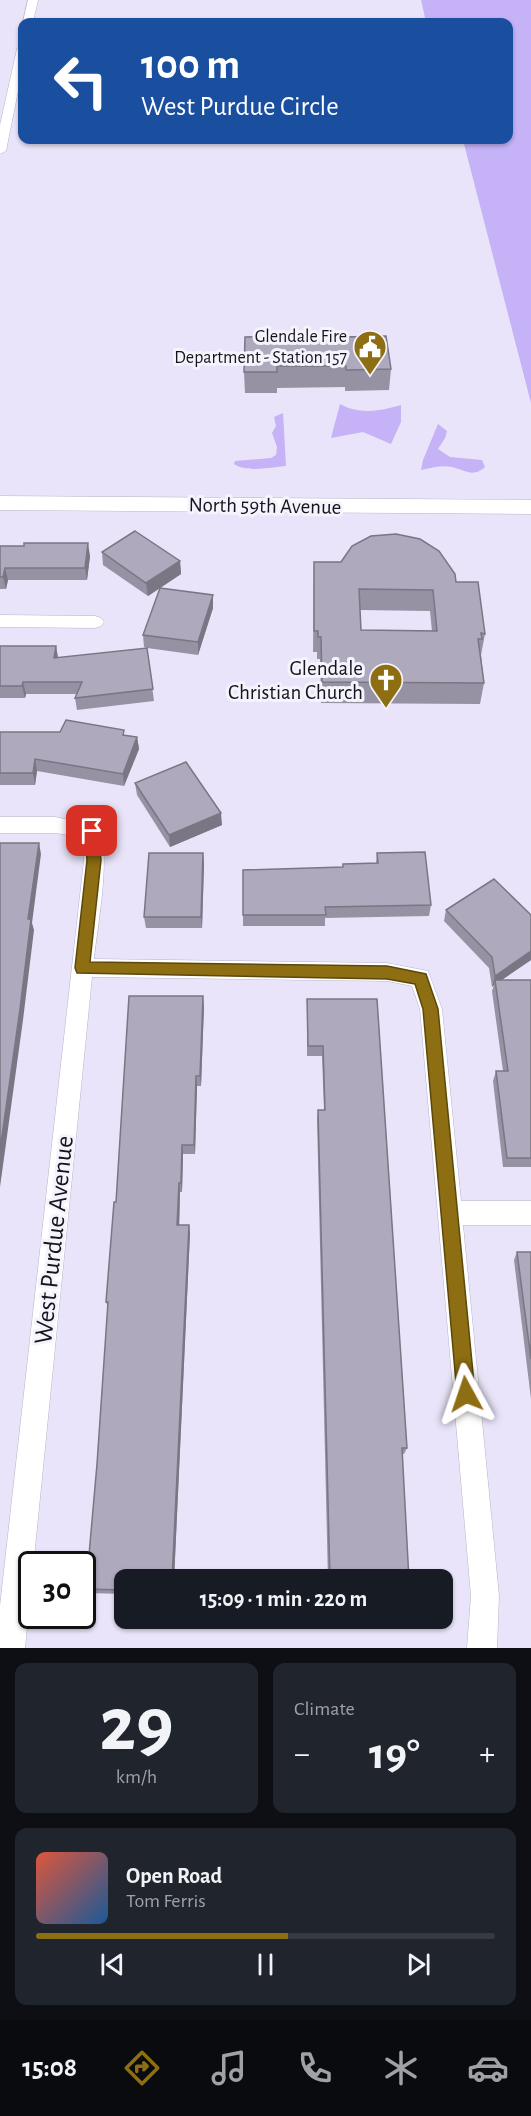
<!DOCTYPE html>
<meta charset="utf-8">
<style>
body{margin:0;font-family:"Alegreya Sans",sans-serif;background:#20242c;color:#f1f3f6;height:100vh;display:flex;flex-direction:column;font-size:22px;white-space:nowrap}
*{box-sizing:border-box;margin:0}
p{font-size:20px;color:#9ea1a6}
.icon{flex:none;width:33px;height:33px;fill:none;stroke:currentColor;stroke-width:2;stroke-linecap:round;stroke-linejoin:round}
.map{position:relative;height:1648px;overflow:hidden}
.side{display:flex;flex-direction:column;gap:15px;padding:15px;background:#0d0f14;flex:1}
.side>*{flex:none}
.guide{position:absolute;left:18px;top:18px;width:495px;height:126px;border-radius:12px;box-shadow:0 2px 4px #0004;background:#1a4fa0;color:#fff;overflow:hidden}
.speed{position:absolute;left:18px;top:1551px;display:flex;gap:12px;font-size:30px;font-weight:700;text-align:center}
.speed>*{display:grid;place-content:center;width:78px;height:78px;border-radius:50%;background:#171b24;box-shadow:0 2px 4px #0004;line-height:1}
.speed .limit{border:3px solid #111;border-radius:9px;background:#fff;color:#111}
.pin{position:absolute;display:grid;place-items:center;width:51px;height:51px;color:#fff;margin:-26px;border-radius:12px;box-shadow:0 3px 9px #0006}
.me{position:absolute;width:66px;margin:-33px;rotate:355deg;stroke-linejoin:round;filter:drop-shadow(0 0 4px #0008)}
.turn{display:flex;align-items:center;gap:21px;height:126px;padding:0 24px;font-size:27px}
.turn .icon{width:78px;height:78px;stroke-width:2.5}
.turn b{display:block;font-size:42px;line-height:51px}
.big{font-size:45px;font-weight:700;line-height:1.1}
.side .widget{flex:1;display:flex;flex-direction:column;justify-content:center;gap:9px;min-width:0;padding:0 21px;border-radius:12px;background:#20242c}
.side .dial{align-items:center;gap:0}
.dial b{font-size:78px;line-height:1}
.song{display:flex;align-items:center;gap:18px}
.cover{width:72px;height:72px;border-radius:9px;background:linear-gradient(135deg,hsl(10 70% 55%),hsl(210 70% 35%))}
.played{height:6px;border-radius:3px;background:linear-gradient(90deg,#8e6e12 55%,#363941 55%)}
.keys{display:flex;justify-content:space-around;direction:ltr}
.heat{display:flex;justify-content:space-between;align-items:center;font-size:33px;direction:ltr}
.side .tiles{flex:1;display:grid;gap:15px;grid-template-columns:1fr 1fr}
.widget:last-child{grid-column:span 2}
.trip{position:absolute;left:114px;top:1569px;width:339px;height:60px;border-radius:12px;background:#171b24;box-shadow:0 2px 4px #0004;font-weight:700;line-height:60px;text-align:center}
.tabs{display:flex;height:96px;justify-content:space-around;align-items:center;background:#090b0e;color:#9ea1a6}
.tabs .icon{width:42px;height:42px}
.tabs .current{color:#8e6e12}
.tabs b{font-size:27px;color:#f1f3f6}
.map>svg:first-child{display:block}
</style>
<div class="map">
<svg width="531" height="1648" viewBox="0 0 531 1648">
<rect width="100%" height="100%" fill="#e9e4f9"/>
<g fill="#c5b2f7">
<polygon points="421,0 531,0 531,403 463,140 508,140 508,22 426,22"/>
<path d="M 340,404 C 360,415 380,411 401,405 L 401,422 L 391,444 L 363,432 L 331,438 Z"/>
<path d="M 283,413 L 286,466 C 271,467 247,473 234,464 L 235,461 L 271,458 L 276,455 L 277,447 L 272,433 L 276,426 L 274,417 Z"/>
<path d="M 438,424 L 447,431 L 445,438 L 438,449 L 450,457 L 482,460 L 485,467 C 473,478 465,470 452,467 C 442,465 431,468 421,470 L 423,460 Z"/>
</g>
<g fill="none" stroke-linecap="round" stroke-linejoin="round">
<g stroke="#b9b4c8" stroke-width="1">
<g id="street">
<polygon points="28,0 38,0 33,22 23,22"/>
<polygon points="22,46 22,71 6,151 0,154 0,125 17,49"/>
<polygon points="0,615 95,616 101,618 104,622 101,626 95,628 0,627"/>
<path d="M 0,817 L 55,817 L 98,826 C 112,852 97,928 94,959 L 387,963 L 428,971 L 442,1009 L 461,1201 L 531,1201 L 531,1225 L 463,1225 L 499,1596 L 497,1648 L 467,1648 L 471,1596 L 420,1009 L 412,986 L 387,981 L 92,977 L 25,1648 L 0,1648 L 0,1606 L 84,860 L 82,837 L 55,833 L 0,833 Z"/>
</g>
</g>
<g stroke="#b9b4c8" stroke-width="1">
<polygon id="secondary" points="0,496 531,500 531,514 0,510"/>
</g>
<use href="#street" fill="#fff" fill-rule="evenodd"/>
<use href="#secondary" fill="#fff" fill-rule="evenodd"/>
</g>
<g fill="#9691a3" fill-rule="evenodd">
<polygon points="343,337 391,369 389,390 345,391 345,387 277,388 277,393 245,393 244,372 277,341 342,341"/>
<polygon points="0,546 90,556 87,580 8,580 6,589 0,589"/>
<polygon points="102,552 180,561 181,574 148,596 103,565"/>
<path d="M 314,562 L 456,582 L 485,634 L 481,655 L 484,683 L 480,704 L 321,703 L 320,659 L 317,659 L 317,652 L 313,652 ZM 360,610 L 430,611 L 432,631 L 361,630 Z"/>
<polygon points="213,595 213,608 198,655 147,648 154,701 77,710 75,698 77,694 26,694 25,698 0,698 0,646 56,646 58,658 147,648 144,647 143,635"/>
<polygon points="0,732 125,735 137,737 139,749 124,786 37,771 35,785 0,785"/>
<polygon points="135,783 222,825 170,847 137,795"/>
<polygon points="203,853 204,864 202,928 146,928 144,917"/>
<polygon points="377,853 431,905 429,916 325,918 325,926 243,926 243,915 343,867 343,864 376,863"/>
<polygon points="446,910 531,915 531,960 501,980 531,980 531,1167 503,1167 493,1081 496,1071 503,1071 492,991 494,985 492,987 489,968 444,921"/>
<polygon points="307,999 377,999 407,1448 404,1454 402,1454 409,1580 328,1580 317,1119 318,1110 324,1110 322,1056 307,1056"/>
<polygon points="204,1006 201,1086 197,1086 195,1154 183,1154 182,1192 180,1192 179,1225 189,1225 190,1233 174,1580 124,1580 124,1594 89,1593 86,1589 97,1464 108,1308 106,1302 116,1202"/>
<polygon points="517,1252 531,1252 531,1399 514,1260"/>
</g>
<g fill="#7a7684">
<polygon points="88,543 90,556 87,580 85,568"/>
<polygon points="180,561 181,574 148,596 146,583"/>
<polygon points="5,568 8,580 6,589 3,577"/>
<polygon points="213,595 213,608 198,655 198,642"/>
<polygon points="56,646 58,658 54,658"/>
<polygon points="23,682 26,694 25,698 22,686"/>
<polygon points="137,737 139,749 124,786 123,774"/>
<polygon points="35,759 37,771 35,785 33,773"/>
<polygon points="221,813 222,825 170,847 169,835"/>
<polygon points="39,843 41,854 32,923 34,930 23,1020 0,1187 0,1150 28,919"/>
<polygon points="203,853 204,864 202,928 201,917"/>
<polygon points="531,951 531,960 496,984 495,980 494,985 492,987 495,976"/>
<polygon points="203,996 204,1006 201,1086 200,1076"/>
<polygon points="196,1076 197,1086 195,1154 194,1145"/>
<polygon points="182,1145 183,1154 182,1192 181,1183"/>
<polygon points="179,1183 180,1192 179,1233 177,1225"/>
<polygon points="189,1225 190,1233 174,1580 172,1580"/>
</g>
<g fill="#aea9bd" stroke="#7a7684" stroke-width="1.5" fill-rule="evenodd">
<polygon points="277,336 277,341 343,341 343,337 386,336 391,369 346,370 346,366 277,366 277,372 244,372 245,337"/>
<polygon points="135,531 180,561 146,583 102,552"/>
<path d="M 396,534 L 420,539 L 439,551 L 455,574 L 456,582 L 478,582 L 485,634 L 481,633 L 482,639 L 478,639 L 484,683 L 322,682 L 321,637 L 318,637 L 318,631 L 314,631 L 314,562 L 341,562 L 352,546 L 371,536 ZM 359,589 L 433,590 L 437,631 L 361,630 Z"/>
<polygon points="24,543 88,543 85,568 5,568 3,577 0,577 0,546 24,546"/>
<polygon points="160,588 213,595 198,642 143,635"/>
<polygon points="0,646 56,646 54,658 147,648 153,689 75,698 82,682 23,682 22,686 0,686"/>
<polygon points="66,720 124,730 123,735 137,737 123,774 35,759 33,773 0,773 0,732 60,732"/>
<polygon points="186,762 221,813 169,835 135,783"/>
<polygon points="0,843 39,843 28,919 31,919 20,1009 0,1150"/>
<polygon points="425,852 431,905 325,907 326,915 243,915 243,870 343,867 343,864 378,863 377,853"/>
<polygon points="149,853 203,853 201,917 144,917"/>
<polygon points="494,879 531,915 531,951 495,976 492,957 446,910"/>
<polygon points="495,980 531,980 531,1158 507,1158 496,1071 508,1071"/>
<polygon points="129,996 203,996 200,1076 196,1076 194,1145 182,1145 181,1183 179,1183 177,1225 189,1225 172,1580 124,1580 124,1590 86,1589 97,1464 108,1302 106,1302 114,1202 116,1202"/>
<polygon points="307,999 377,999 407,1448 402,1448 409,1580 330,1580 318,1110 325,1110 323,1046 308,1046"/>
<polygon points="517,1252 531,1252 531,1359"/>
</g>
<polygon fill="#8e6e12" stroke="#5c480c" stroke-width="1.5" points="92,826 98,831 101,860 90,962 387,966 426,974 438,1009 475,1394 473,1400 466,1403 460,1400 457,1394 423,1009 415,984 387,979 77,973 75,968 87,860 85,831"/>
<defs>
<g id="civic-pin" transform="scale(1.725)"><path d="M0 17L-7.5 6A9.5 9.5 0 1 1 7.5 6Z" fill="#8e6e12" stroke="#f5f3fc"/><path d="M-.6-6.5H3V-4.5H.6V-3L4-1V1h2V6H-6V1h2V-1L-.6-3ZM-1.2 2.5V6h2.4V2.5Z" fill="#fff"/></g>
<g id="church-pin" transform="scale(1.725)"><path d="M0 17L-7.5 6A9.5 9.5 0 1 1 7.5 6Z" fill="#8e6e12" stroke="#f5f3fc"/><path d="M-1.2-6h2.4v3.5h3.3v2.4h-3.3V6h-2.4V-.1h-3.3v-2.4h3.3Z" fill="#fff"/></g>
</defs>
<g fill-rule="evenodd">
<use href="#civic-pin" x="370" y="347"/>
<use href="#church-pin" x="386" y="680"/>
</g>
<g text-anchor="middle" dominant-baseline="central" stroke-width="6" stroke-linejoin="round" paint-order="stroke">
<g font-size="18" fill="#16141c" stroke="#f5f3fc" text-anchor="end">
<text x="347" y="337">Glendale Fire<tspan x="347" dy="21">Department - Station 157</tspan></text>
</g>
<g font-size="21" fill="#16141c" stroke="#f5f3fc">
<text transform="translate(265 506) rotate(1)">North 59th Avenue</text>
</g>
<g font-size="21" fill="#16141c" stroke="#f5f3fc" text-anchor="end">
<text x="363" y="668">Glendale<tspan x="363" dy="24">Christian Church</tspan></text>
</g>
<g font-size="26" fill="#16141c" stroke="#f5f3fc">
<text transform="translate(54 1240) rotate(-84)">West Purdue Avenue</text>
</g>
</g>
</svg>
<div class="speed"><div class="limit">30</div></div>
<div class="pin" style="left:92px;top:831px;background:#d93025"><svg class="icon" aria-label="arrive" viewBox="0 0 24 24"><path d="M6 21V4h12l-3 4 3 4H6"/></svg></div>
<svg class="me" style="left:466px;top:1394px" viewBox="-20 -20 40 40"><path d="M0-17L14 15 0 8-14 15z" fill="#8e6e12" stroke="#fff" stroke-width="4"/></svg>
<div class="trip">15:09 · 1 min · 220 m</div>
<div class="guide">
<div class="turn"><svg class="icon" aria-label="left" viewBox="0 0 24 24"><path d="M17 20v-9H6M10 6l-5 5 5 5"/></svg><div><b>100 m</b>West Purdue Circle</div></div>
</div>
</div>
<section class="side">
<div class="tiles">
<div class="widget dial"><b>29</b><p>km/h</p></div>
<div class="widget"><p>Climate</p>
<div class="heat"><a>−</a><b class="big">19°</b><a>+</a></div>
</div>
<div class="widget">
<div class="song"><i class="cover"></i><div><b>Open Road</b><p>Tom Ferris</p></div></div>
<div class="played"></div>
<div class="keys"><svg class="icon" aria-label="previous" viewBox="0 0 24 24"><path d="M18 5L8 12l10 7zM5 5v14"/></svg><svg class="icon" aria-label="pause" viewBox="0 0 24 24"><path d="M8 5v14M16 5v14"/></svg><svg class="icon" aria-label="next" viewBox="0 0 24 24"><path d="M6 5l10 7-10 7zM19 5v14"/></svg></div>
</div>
</div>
</section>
<nav class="tabs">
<b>15:08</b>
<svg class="icon current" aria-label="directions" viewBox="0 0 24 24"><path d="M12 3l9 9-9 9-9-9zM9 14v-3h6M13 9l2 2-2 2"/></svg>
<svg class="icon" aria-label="music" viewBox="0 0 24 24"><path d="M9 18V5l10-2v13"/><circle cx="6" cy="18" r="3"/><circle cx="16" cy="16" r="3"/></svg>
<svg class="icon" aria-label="phone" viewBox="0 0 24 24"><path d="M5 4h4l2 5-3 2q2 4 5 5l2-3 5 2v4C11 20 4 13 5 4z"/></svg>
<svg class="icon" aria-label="climate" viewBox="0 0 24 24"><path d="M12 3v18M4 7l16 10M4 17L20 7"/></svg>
<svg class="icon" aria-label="car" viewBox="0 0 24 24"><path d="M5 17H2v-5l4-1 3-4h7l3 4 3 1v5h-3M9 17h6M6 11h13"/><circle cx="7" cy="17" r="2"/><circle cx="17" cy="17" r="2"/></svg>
</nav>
